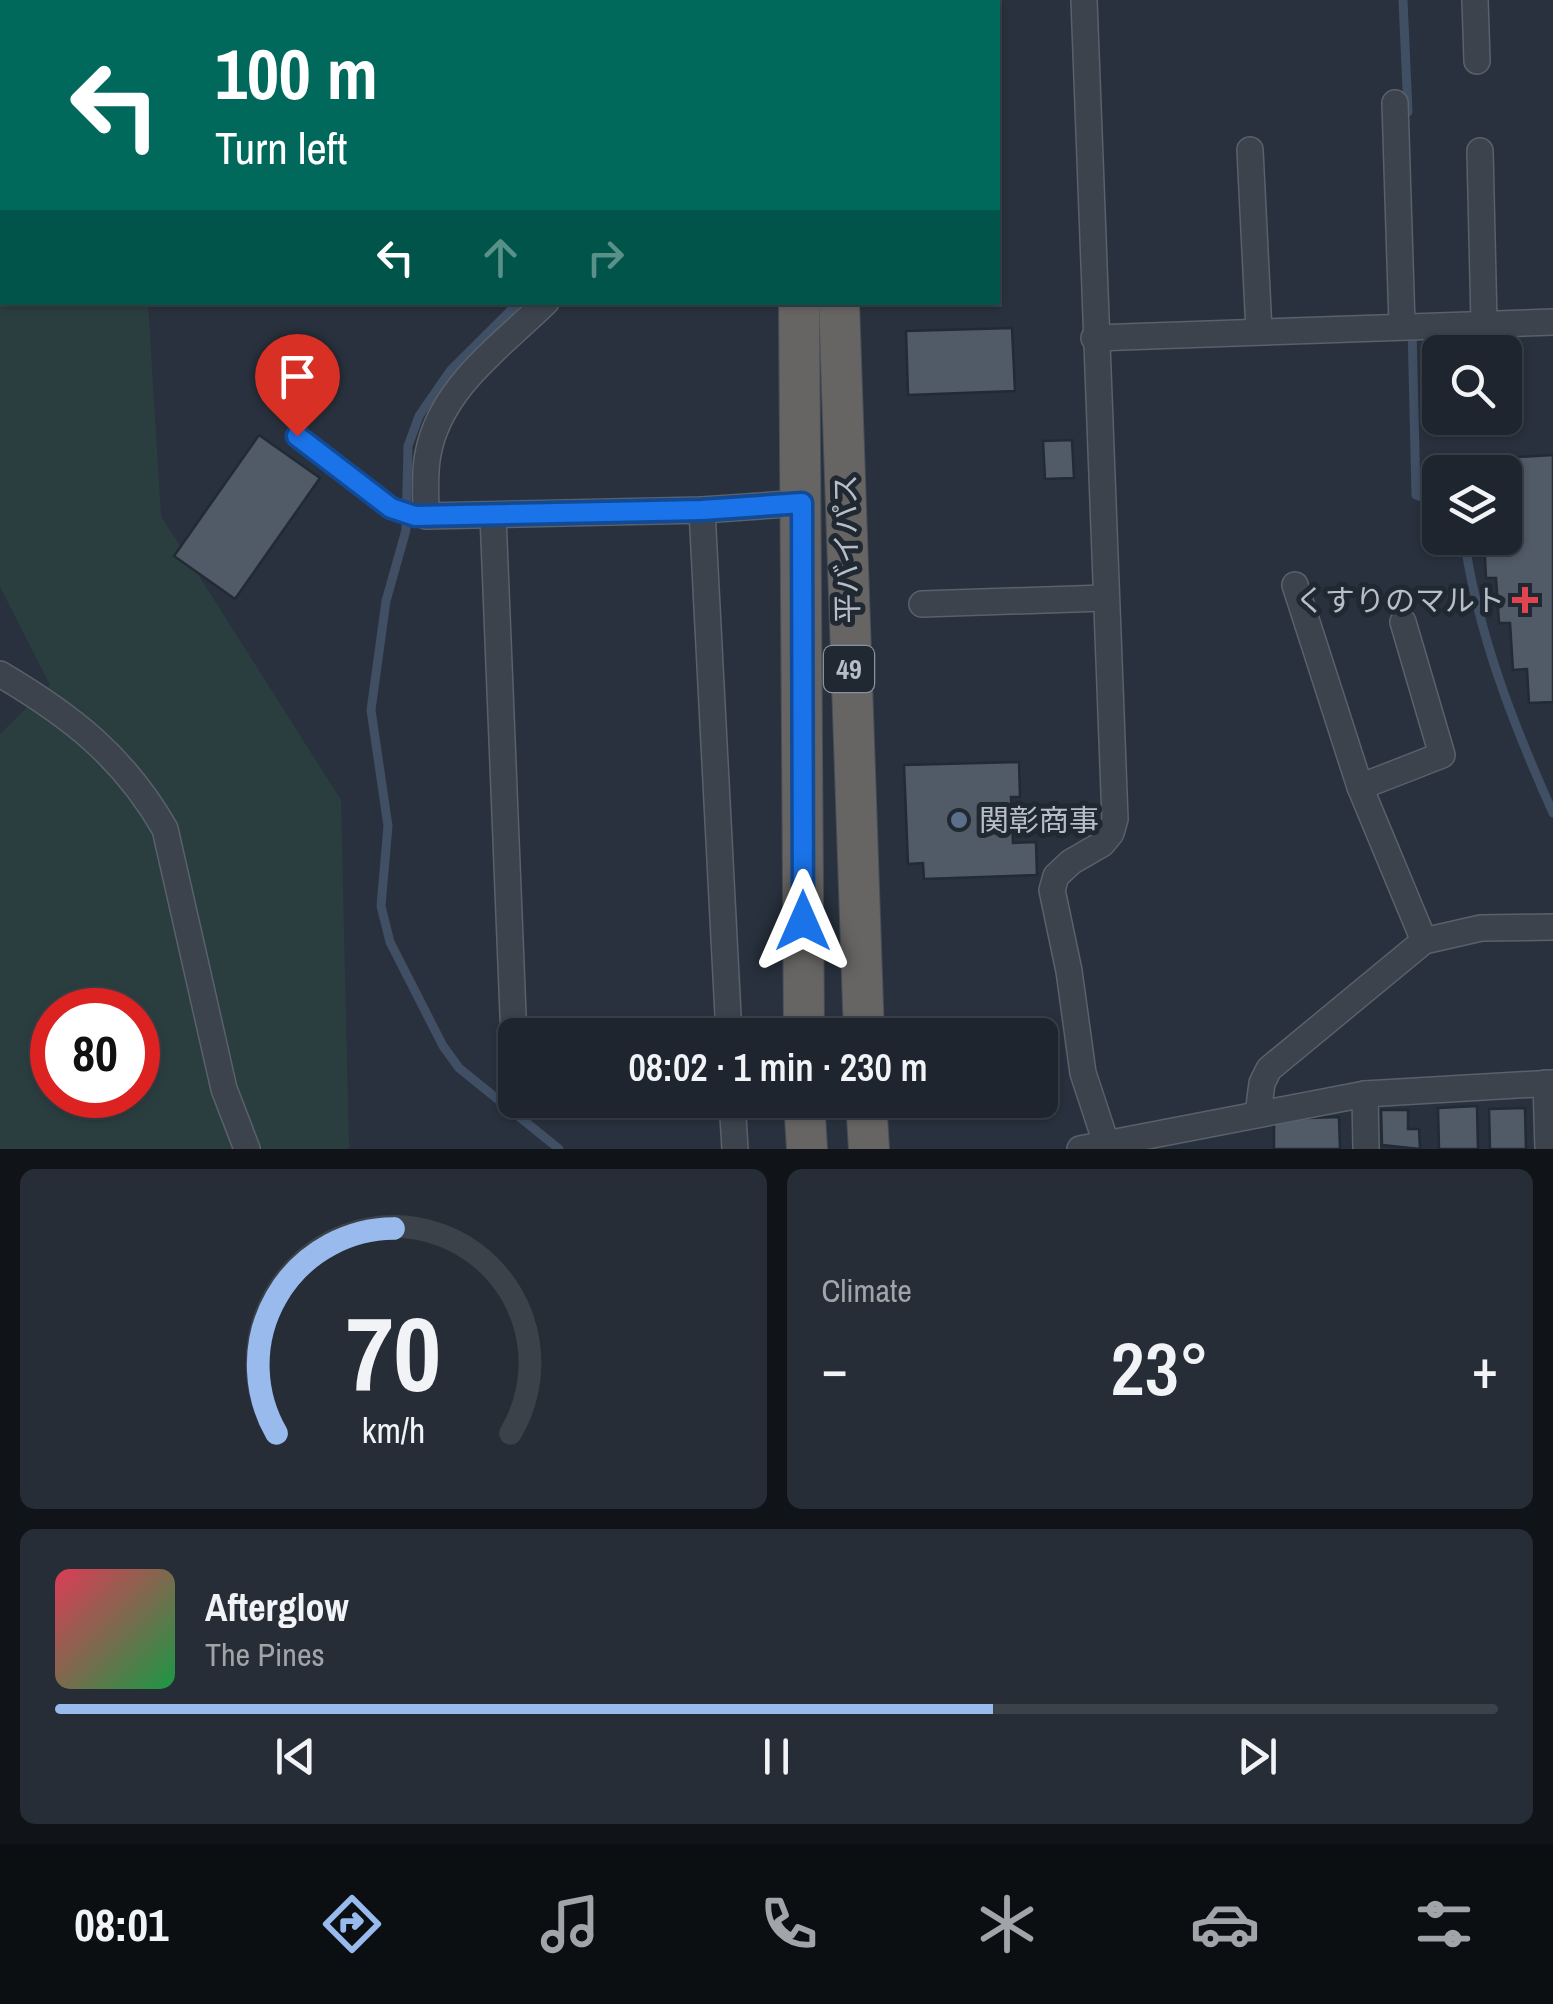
<!DOCTYPE html>
<meta charset="utf-8">
<style>
body{margin:0;font-family:"Archivo Narrow","Noto Sans JP",sans-serif;background:#262d36;color:#f1f3f6;height:100vh;display:flex;flex-direction:column;font-size:38px;white-space:nowrap}
*{box-sizing:border-box;margin:0}
p{font-size:32px;color:#a1a5aa}
.icon{flex:none;width:55px;height:55px;fill:none;stroke:currentColor;stroke-width:2;stroke-linecap:round;stroke-linejoin:round}
.map{position:relative;height:1149px;overflow:hidden}
.panel{display:flex;flex-direction:column;gap:20px;padding:20px;background:#101419;flex:1}
.panel>*{flex:none}
.guide{position:absolute;left:0px;top:0px;width:1000px;height:305px;box-shadow:0 2px 8px #0004,0 0 0 2px #3c424a;background:#00695c;color:#fff;overflow:hidden}
.fabs{position:absolute;left:1422px;top:335px;display:grid;gap:20px}
.fabs a{display:grid;place-items:center;width:100px;height:100px;border-radius:15px;background:#1e252e;box-shadow:0 2px 8px #0004,0 0 0 2px #3c424a;font-size:50px}
.speed{position:absolute;left:30px;top:988px;display:flex;gap:20px;font-size:50px;font-weight:700;text-align:center}
.speed>*{display:grid;place-content:center;width:130px;height:130px;border-radius:50%;background:#1e252e;box-shadow:0 2px 8px #0004,0 0 0 2px #3c424a;line-height:1}
.speed .limit{border:15px solid #d22;background:#fff;color:#111}
.pin{position:absolute;display:grid;place-items:center;width:85px;height:85px;color:#fff;margin:-102px -42px;border-radius:50% 50% 50% 0;rotate:-45deg;box-shadow:0 0 10px #0007}
.pin .icon{rotate:45deg}
.me{position:absolute;width:110px;margin:-55px;rotate:0deg;stroke-linejoin:round;filter:drop-shadow(0 0 8px #0008)}
.turn{display:flex;align-items:center;gap:35px;height:210px;padding:0 50px;font-size:45px}
.turn .icon{width:130px;height:130px;stroke-width:2.5}
.turn b{display:block;font-size:70px;line-height:85px}
.lanes{display:flex;align-items:center;height:95px;padding:0 50px;background:#0003;justify-content:center;gap:50px;direction:ltr}
.lanes .off{opacity:.35}
.big{font-size:75px;font-weight:600;line-height:1.1}
.panel .card{flex:1;display:flex;flex-direction:column;justify-content:center;gap:15px;min-width:0;padding:0 35px;border-radius:15px;background:#262d36}
.panel .dial{align-items:center;gap:0}
.dial svg{height:260px;overflow:visible;fill:none;stroke:#3c424a;stroke-width:7;stroke-linecap:round;text-anchor:middle}
.dial text{fill:#f1f3f6;stroke:none}
.song{display:flex;align-items:center;gap:30px}
.cover{width:120px;height:120px;border-radius:15px;background:linear-gradient(135deg,hsl(350 70% 55%),hsl(140 70% 35%))}
.played{height:10px;border-radius:5px;background:linear-gradient(90deg,#98baed 65%,#3c424a 65%)}
.keys{display:flex;justify-content:space-around;direction:ltr}
.heat{display:flex;justify-content:space-between;align-items:center;font-size:55px;direction:ltr}
.panel .tiles{flex:1;display:grid;gap:20px;grid-template-columns:1fr 1fr}
.card:last-child{grid-column:span 2}
.trip{position:absolute;left:498px;top:1018px;width:560px;height:100px;border-radius:15px;background:#1e252e;box-shadow:0 2px 8px #0004,0 0 0 2px #3c424a;font-weight:600;line-height:100px;text-align:center}
.menu{display:flex;height:160px;justify-content:space-around;align-items:center;background:#0c0f12;color:#a1a5aa}
.menu .icon{width:70px;height:70px}
.menu .current{color:#98baed}
.menu b{font-size:45px;color:#f1f3f6}
.map>svg:first-child{display:block}
</style>
<div class="map">
<svg width="1553" height="1149" viewBox="0 0 1553 1149">
<rect width="100%" height="100%" fill="#28313d"/>
<path fill="#2b3e3f" fill-rule="evenodd" d="M 0,0 L 130,0 L 130,2 L 2,2 L 2,302 L 148,303 L 161,516 L 341,800 L 349,1149 L 0,1149 L 0,734 L 50,685 L 0,587 ZM 52,1010 L 138,1010 L 138,1095 L 52,1095 Z"/>
<g fill="none" stroke-linecap="round" stroke-linejoin="round">
<g stroke="#404f64" stroke-width="9">
<polyline points="1403,0 1408,112"/>
<polyline points="727,2 727,0"/>
<polyline points="519,302 450,371 419,416 408,446 406,530 386,601 371,710 388,826 381,906 390,942 443,1046 459,1068 559,1149"/>
<polyline points="1412,328 1416,495 1440,503"/>
<path d="M 1464,538 C 1478,634 1513,724 1553,813"/>
</g>
</g>
<g fill="#515a67" stroke="#222a34" stroke-width="2.5">
<polygon points="1012,328 1015,391 908,395 906,331"/>
<polygon points="259,435 320,478 235,599 174,556"/>
<polygon points="1072,440 1074,478 1045,479 1043,441"/>
<polygon points="1553,455 1553,702 1529,703 1527,669 1513,670 1510,623 1499,623 1496,578 1486,578 1484,538 1505,538 1505,472 1468,472 1468,460"/>
<polygon points="1019,762 1020,797 1011,797 1013,843 1036,842 1037,875 924,879 923,863 908,864 904,765"/>
<polygon points="1477,1106 1478,1149 1439,1149 1438,1108"/>
<polygon points="1525,1108 1526,1149 1490,1149 1489,1109"/>
<polygon points="1381,1110 1408,1110 1408,1129 1419,1129 1420,1149 1382,1145"/>
<polygon points="1339,1117 1340,1149 1274,1149 1274,1119"/>
</g>
<g fill="none" stroke-linecap="round" stroke-linejoin="round">
<g stroke="#59616b" stroke-width="15">
<polyline id="service" points="297,436 391,508 426,516"/>
</g>
<g stroke="#59616b" stroke-width="28">
<g id="minor">
<polyline points="1084,0 1115,819 1111,833 1102,844 1071,862 1056,876 1052,890 1069,971 1083,1073 1108,1149"/>
<polyline points="1475,0 1477,61"/>
<polyline points="1395,103 1402,325"/>
<polyline points="1250,150 1259,331"/>
<polyline points="1480,151 1484,323"/>
<path d="M 546,302 C 501,346 440,388 428,454 C 424,473 426,496 426,516 L 702,510 L 802,503"/>
<polyline points="1094,338 1553,322"/>
<polyline points="702,510 729,1035"/>
<polyline points="493,515 515,1064"/>
<polyline points="1295,585 1360,787 1424,941"/>
<polyline points="922,604 1104,598"/>
<path d="M 0,674 C 71,716 123,756 165,829 L 224,1089 L 247,1149"/>
<polyline points="1360,787 1442,755 1403,622"/>
<polyline points="1546,1083 1548,1149"/>
<polyline points="1365,1094 1366,1149"/>
<polyline points="732,1100 735,1149"/>
<polyline points="1258,1114 1262,1083 1269,1069 1424,941 1481,928 1553,927"/>
<polyline points="1080,1149 1365,1094 1553,1083"/>
</g>
</g>
<g stroke="#464e58" stroke-width="42">
<g id="trunk">
<polyline points="794,0 794,2"/>
<polyline points="836,0 836,2"/>
<polyline points="799,302 804,1035"/>
<polyline points="839,302 864,1035"/>
<polyline points="804,1100 807,1149"/>
<polyline points="866,1100 869,1149"/>
</g>
</g>
<use href="#service" stroke="#3c434d" stroke-width="12"/>
<use href="#minor" stroke="#3c434d" stroke-width="25"/>
<use href="#trunk" stroke="#666563" stroke-width="40"/>
</g>
<g fill="none" stroke-linecap="round" stroke-linejoin="round">
<g stroke="#114b97" stroke-width="25">
<polyline id="route" points="297,436 391,508 415,516 702,510 802,503 803,921"/>
</g>
<use href="#route" stroke="#1a73e8" stroke-width="18"/>
</g>
<path fill="#e0444e" stroke="#202832" stroke-width="4" d="M1520 585h10v10h10v10h-10v10h-10v-10h-10v-10h10z"/>
<circle fill="#5c6f8a" stroke="#202832" stroke-width="4" cx="959" cy="820" r="10"/>
<g text-anchor="middle" dominant-baseline="central" stroke-width="10" stroke-linejoin="round" paint-order="stroke">
<rect fill="#202832" stroke="#8a919b" stroke-width="2.5" x="824" y="646" width="50" height="46" rx="8"/>
<g font-size="28" font-weight="bold" fill="#b8bec8">
<text x="849" y="669">49</text>
</g>
<g font-size="30" fill="#b8bec8" stroke="#202832">
<text transform="translate(846 549) rotate(-91)">平バイパス</text>
</g>
<g font-size="30" fill="#b8bec8" stroke="#202832" text-anchor="end">
<text x="1505" y="600">くすりのマルト</text>
<text x="979" y="820" text-anchor="start">関彰商事</text>
</g>
</g>
</svg>
<div class="fabs">
<a><svg class="icon" aria-label="search" viewBox="0 0 24 24"><circle cx="10" cy="10" r="6"/><path d="M15 15l6 6"/></svg></a>
<a><svg class="icon" aria-label="layers" viewBox="0 0 24 24"><path d="M12 4l9 5-9 5-9-5zM3 14l9 5 9-5"/></svg></a>
</div>
<div class="speed"><div class="limit">80</div></div>
<div class="pin" style="left:297px;top:436px;background:#d93025"><svg class="icon" aria-label="arrive" viewBox="0 0 24 24"><path d="M6 21V4h12l-3 4 3 4H6"/></svg></div>
<svg class="me" style="left:803px;top:921px" viewBox="-20 -20 40 40"><path d="M0-17L14 15 0 8-14 15z" fill="#1a73e8" stroke="#fff" stroke-width="4"/></svg>
<div class="trip">08:02 · 1 min · 230 m</div>
<div class="guide">
<div class="turn"><svg class="icon" aria-label="left" viewBox="0 0 24 24"><path d="M17 20v-9H6M10 6l-5 5 5 5"/></svg><div><b>100 m</b>Turn left</div></div>
<div class="lanes"><svg class="icon" aria-label="left" viewBox="0 0 24 24"><path d="M17 20v-9H6M10 6l-5 5 5 5"/></svg><svg class="icon off" aria-label="ahead" viewBox="0 0 24 24"><path d="M12 20V5M6 11l6-6 6 6"/></svg><svg class="icon off" aria-label="right" viewBox="0 0 24 24"><path d="M7 20v-9h11M14 6l5 5-5 5"/></svg></div>
</div>
</div>
<section class="panel">
<div class="tiles">
<div class="card dial"><svg viewBox="0 0 100 80">
<path d="M14 69A42 42 0 1 1 86 69"/>
<path d="M14 69A42 42 0 0 1 50 6" stroke="#98baed"/>
<text x="50" y="56" font-size="32" font-weight="700">70</text>
<text x="50" y="72" font-size="11">km/h</text>
</svg></div>
<div class="card"><p>Climate</p>
<div class="heat"><a>−</a><b class="big">23°</b><a>+</a></div>
</div>
<div class="card">
<div class="song"><i class="cover"></i><div><b>Afterglow</b><p>The Pines</p></div></div>
<div class="played"></div>
<div class="keys"><svg class="icon" aria-label="previous" viewBox="0 0 24 24"><path d="M18 5L8 12l10 7zM5 5v14"/></svg><svg class="icon" aria-label="pause" viewBox="0 0 24 24"><path d="M8 5v14M16 5v14"/></svg><svg class="icon" aria-label="next" viewBox="0 0 24 24"><path d="M6 5l10 7-10 7zM19 5v14"/></svg></div>
</div>
</div>
</section>
<nav class="menu">
<b>08:01</b>
<svg class="icon current" aria-label="directions" viewBox="0 0 24 24"><path d="M12 3l9 9-9 9-9-9zM9 14v-3h6M13 9l2 2-2 2"/></svg>
<svg class="icon" aria-label="music" viewBox="0 0 24 24"><path d="M9 18V5l10-2v13"/><circle cx="6" cy="18" r="3"/><circle cx="16" cy="16" r="3"/></svg>
<svg class="icon" aria-label="phone" viewBox="0 0 24 24"><path d="M5 4h4l2 5-3 2q2 4 5 5l2-3 5 2v4C11 20 4 13 5 4z"/></svg>
<svg class="icon" aria-label="climate" viewBox="0 0 24 24"><path d="M12 3v18M4 7l16 10M4 17L20 7"/></svg>
<svg class="icon" aria-label="car" viewBox="0 0 24 24"><path d="M5 17H2v-5l4-1 3-4h7l3 4 3 1v5h-3M9 17h6M6 11h13"/><circle cx="7" cy="17" r="2"/><circle cx="17" cy="17" r="2"/></svg>
<svg class="icon" aria-label="filters" viewBox="0 0 24 24"><path d="M4 7h16M4 17h16"/><circle cx="9" cy="7" r="2"/><circle cx="15" cy="17" r="2"/></svg>
</nav>
